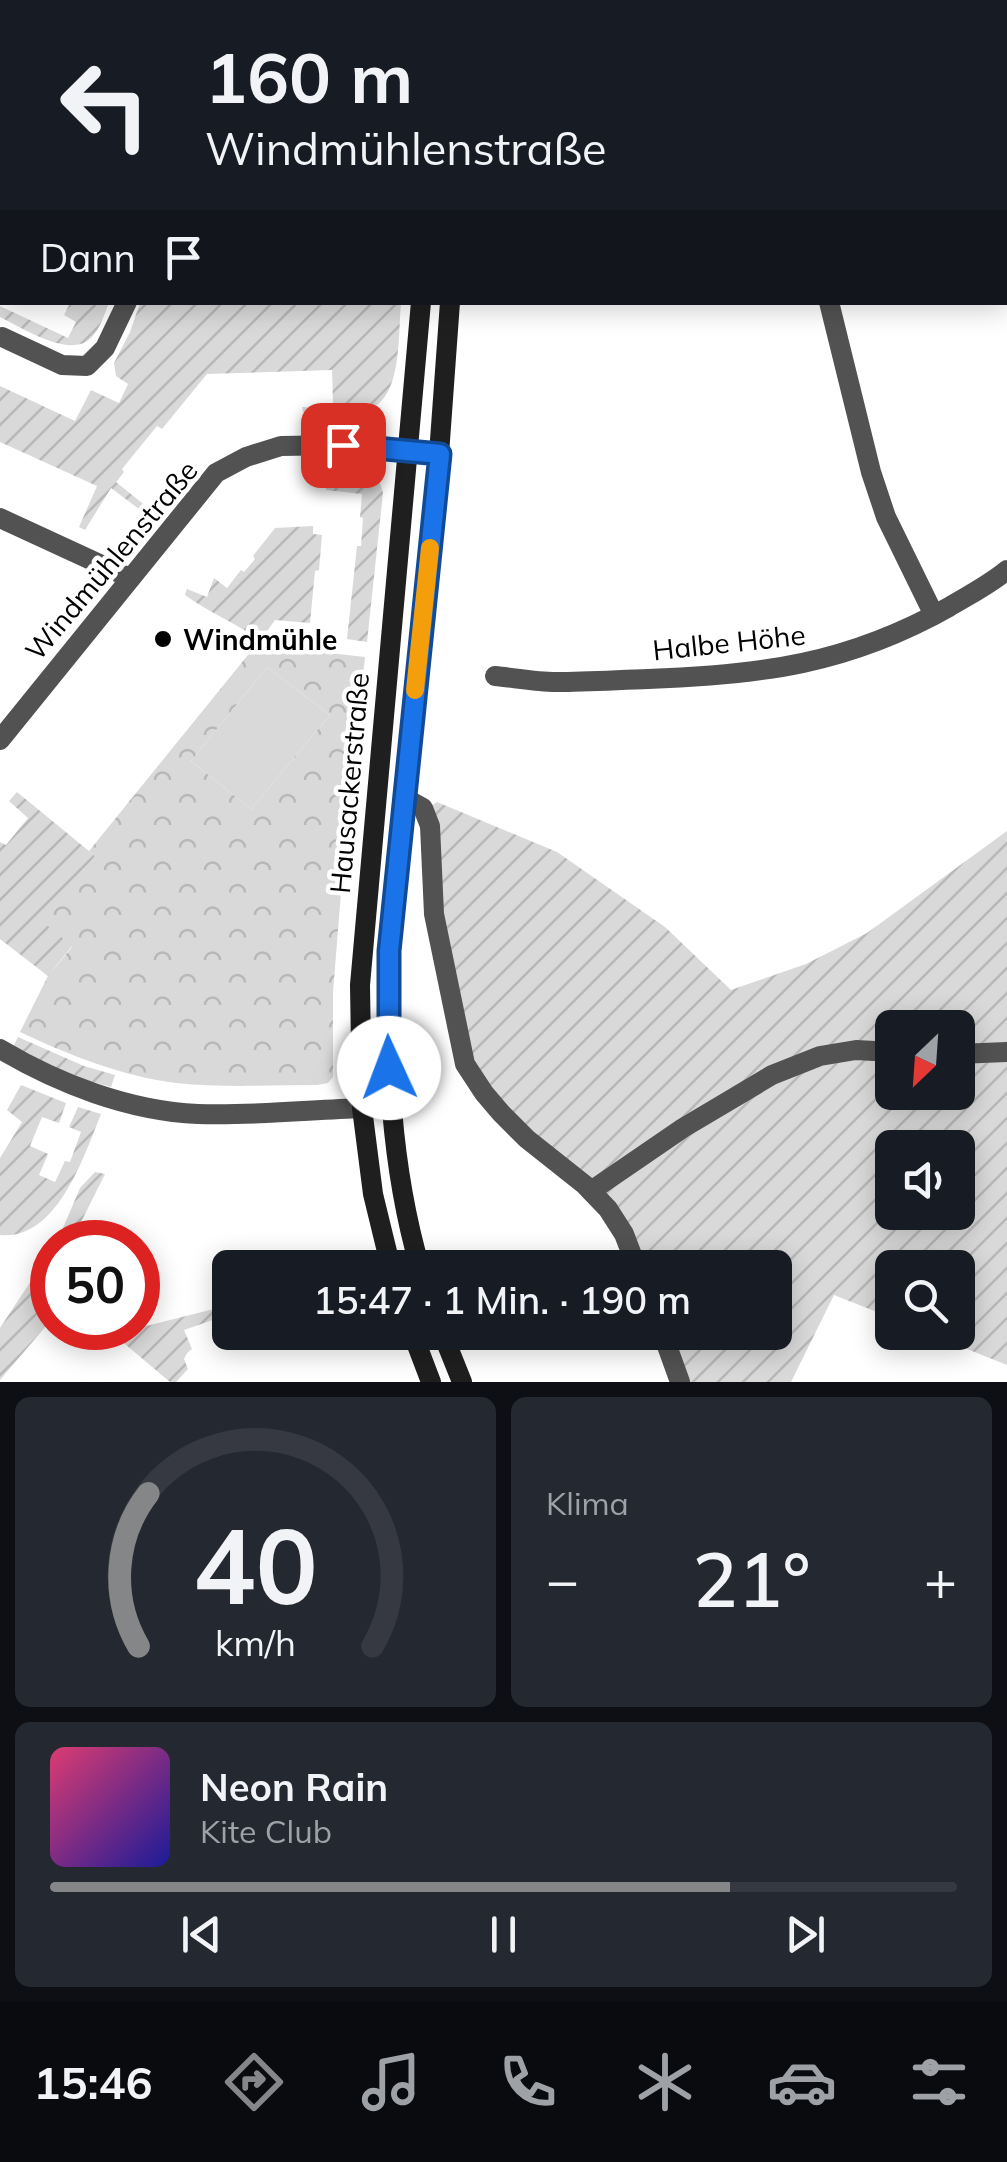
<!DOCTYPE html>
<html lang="de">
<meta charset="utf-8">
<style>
body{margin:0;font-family:Mulish,sans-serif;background:#242831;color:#f1f3f6;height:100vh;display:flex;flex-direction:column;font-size:38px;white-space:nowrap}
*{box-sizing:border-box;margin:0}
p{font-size:32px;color:#9ea1a6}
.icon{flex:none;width:55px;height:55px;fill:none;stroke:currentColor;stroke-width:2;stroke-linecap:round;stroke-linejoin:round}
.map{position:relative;height:1382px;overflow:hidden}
.panel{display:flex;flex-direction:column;gap:15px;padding:15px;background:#0d0f14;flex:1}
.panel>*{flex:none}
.top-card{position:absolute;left:0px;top:0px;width:1008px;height:305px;box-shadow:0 5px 25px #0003;background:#171b24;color:#f1f3f6;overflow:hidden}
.needle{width:65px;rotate:205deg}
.fabs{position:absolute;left:875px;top:1010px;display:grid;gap:20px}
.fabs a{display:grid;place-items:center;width:100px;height:100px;border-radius:15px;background:#171b24;box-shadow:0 5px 25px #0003;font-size:50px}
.speed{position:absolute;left:30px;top:1220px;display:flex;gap:20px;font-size:50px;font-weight:700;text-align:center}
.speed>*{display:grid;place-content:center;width:130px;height:130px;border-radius:50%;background:#171b24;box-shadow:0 5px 25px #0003;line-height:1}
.speed .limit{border:15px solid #d22;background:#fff;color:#111}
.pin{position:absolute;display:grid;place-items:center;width:85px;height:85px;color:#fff;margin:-42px;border-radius:20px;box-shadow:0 5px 15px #0006}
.me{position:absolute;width:110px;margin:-55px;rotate:358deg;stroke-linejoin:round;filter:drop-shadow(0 0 8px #0008)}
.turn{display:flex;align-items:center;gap:35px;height:210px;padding:0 40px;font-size:45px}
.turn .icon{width:130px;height:130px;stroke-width:2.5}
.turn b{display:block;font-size:70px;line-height:85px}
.then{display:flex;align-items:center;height:95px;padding:0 40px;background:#0003;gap:20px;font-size:38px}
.big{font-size:75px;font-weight:600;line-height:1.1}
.panel .card{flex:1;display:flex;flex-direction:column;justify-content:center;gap:15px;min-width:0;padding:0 35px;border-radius:15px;background:#242831}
.panel .dial{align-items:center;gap:0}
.dial svg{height:260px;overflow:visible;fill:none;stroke:#363941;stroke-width:7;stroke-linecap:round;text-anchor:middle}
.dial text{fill:#f1f3f6;stroke:none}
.song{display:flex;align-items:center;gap:30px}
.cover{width:120px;height:120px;border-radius:15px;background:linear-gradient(135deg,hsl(340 70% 55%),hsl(240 70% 35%))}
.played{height:10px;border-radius:5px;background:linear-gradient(90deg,#858687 75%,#363941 75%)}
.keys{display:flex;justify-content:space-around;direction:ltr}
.heat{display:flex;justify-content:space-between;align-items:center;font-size:55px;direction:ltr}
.panel .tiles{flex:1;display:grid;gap:15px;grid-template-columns:1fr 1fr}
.card:last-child{grid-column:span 2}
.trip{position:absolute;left:212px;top:1250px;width:580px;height:100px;border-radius:15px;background:#171b24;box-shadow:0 5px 25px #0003;font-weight:600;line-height:100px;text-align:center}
.tabs{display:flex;height:160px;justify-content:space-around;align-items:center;background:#090b0e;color:#9ea1a6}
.tabs .icon{width:70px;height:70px}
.tabs .on{color:#858687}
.tabs b{font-size:45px;color:#f1f3f6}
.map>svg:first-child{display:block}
</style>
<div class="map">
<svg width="1007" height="1382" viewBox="0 0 1007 1382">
<defs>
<pattern id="park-crowns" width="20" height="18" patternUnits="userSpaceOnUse" patternTransform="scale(2.5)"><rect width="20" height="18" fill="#d9d9d9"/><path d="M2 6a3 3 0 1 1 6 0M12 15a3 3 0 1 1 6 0" fill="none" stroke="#b8b8b8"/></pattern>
<pattern id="garden-furrows" width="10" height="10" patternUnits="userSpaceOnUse" patternTransform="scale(2.5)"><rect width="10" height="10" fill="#d9d9d9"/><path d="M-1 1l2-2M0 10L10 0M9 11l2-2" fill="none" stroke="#b8b8b8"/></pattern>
</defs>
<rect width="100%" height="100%" fill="#fff"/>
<polygon fill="#d9d9d9" points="267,667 330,715 251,809 191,761"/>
<path fill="url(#park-crowns)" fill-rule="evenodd" d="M 256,645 L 365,657 L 349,794 L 333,992 L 333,1077 L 328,1083 L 317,1085 C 270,1085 223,1088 176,1083 C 121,1076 69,1055 20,1032 L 48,976 L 72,947 L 42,922 L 95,856 L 89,851 ZM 267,667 L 330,715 L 251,809 L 191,761 Z"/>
<g fill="url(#garden-furrows)" fill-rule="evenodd">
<path d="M 70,303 L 109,303 C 104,315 100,330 90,339 C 68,358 23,328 0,317 L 0,306 L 68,338 L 76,322 L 64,315 Z"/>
<path d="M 140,303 L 401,303 C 398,333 403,400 367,410 C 347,415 323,412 303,412 L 302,407 L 324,408 L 324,406 L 333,405 L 332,370 L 207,374 L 162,429 L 157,426 L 122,469 L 124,472 L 116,482 L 147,507 L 143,512 L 111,488 L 85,530 L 79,527 L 97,486 L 0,442 L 0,386 L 75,421 L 91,390 L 119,403 L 128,384 L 116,376 L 114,363 L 130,332 Z"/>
<path d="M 359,469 C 373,471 380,479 383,493 L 367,642 L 347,639 L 357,546 L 361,546 L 363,518 L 360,517 L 362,494 L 326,490 L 327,470 Z"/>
<path d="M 313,526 L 313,534 L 322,535 L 319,570 L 315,571 L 310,623 L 275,620 L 260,641 C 237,623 209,613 185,595 L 187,589 L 207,597 L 214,578 L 227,588 L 241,570 L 244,572 L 255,559 L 253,556 L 275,528 Z"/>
<polygon points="17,792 95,856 43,922 72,946 48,976 0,939 0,842 6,845 28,818 9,801"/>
<path d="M 437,802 L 557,852 L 665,927 L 731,990 L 806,964 L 867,933 L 1007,831 L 1007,1365 L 927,1333 L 958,1332 L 958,1268 L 892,1268 L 892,1318 L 834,1295 L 791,1382 L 686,1382 L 668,1333 L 775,1332 L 775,1268 L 642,1267 L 626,1230 L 530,1136 L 469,1064 L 438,912 L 428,808 ZM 892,1028 L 958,1028 L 958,1092 L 892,1092 ZM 892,1148 L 958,1148 L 958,1212 L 892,1212 Z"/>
<polygon points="18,1037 84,1066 115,1075 111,1087 79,1078 12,1049"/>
<path d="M 21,1085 L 66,1103 L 59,1123 L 42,1117 L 30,1146 L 48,1154 L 39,1175 L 55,1182 L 65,1161 L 70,1162 L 81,1132 L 69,1127 L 78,1107 L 101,1114 C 84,1156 57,1241 0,1235 L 0,1158 L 22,1122 L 7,1110 Z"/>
<polygon points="95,1172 105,1174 71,1242 57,1242 80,1188"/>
<polygon points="52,1249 52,1319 0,1380 0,1328"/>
<polygon points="230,1305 230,1314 184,1330 192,1349 187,1353 184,1359 188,1369 176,1382 170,1382 106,1328 138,1328"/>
</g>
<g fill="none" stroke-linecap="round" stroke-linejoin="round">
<g stroke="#525252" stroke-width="20">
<polyline points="65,0 66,2"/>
<polyline points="731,0 732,2"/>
<polyline points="1005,67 1007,66"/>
<polyline points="829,302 871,472 886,517 934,615"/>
<polyline points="2,337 62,365 87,366 105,348 127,302"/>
<polyline points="0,518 130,578"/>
<path d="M 495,676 C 515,678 536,682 556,682 C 587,682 617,680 648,679 C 761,675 848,664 949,607 C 969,595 989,585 1007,570"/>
<polyline points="0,740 216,473 246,457 281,446 343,445 439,454"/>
<polyline points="403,797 423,808 430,826 434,914 465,1064 484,1093 501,1113 527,1139 585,1185 608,1209 624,1234 637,1268"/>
<path d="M 0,1049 C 59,1084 129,1111 198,1114 C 253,1116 308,1110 362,1108"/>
<polyline points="958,1054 1007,1052"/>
<polyline points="591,1191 683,1128 772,1075 820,1056 856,1050 892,1052"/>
<polyline points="662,1332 680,1382"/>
</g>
<g stroke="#1f1f1f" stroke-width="20">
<polyline points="389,0 390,2"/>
<polyline points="420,0 421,2"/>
<polyline points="391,1268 373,1194 362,1108 360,985 421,302"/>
<path d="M 420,1268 C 390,1164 386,1058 389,951 L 439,454 L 450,302"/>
<polyline points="412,1332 431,1382"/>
<polyline points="442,1332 462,1382"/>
</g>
</g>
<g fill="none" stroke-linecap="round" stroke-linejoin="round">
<g stroke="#114b97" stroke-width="25">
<polyline id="route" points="343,445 440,454 389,951 389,1068"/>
</g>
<use href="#route" stroke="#1a73e8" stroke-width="18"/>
<polyline stroke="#f59e0b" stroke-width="18" points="415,690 430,548"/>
</g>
<circle fill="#000" stroke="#fff" stroke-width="4" cx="163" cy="639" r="10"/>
<g text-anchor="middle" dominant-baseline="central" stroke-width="9" stroke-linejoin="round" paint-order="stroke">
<g font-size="28" fill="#000" stroke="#fff">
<text transform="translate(111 560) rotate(-50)">Windmühlenstraße</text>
<text transform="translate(729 642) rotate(-6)">Halbe Höhe</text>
<text transform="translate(349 783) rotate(-85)">Hausackerstraße</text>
</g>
<g font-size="28" font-weight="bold" fill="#000" stroke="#fff" text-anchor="start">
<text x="183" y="639">Windmühle</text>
</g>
</g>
</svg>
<div class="fabs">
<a><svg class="needle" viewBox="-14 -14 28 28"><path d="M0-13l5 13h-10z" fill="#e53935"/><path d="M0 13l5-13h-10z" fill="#9ea1a6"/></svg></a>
<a><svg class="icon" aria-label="sound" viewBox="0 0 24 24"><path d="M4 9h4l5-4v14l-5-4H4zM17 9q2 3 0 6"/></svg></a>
<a><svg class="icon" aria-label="search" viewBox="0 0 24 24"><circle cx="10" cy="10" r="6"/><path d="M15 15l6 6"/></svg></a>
</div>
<div class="speed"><div class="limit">50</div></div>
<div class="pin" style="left:343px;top:445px;background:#d93025"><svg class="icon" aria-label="arrive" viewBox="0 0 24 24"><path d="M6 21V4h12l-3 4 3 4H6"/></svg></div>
<svg class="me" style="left:389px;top:1068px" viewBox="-20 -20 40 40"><circle r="19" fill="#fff"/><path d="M0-13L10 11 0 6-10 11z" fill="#1a73e8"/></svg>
<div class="trip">15:47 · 1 Min. · 190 m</div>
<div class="top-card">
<div class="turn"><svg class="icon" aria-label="left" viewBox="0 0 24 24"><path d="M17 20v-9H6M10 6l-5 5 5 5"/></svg><div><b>160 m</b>Windmühlenstraße</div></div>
<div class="then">Dann<svg class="icon" aria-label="arrive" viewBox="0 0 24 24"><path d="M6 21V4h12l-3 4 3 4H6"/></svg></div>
</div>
</div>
<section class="panel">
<div class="tiles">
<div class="card dial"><svg viewBox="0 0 100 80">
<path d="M14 69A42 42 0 1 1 86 69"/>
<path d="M14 69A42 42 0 0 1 17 22" stroke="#858687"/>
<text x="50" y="56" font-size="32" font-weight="700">40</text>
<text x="50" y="72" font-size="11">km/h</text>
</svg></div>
<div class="card"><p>Klima</p>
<div class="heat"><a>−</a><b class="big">21°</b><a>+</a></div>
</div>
<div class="card">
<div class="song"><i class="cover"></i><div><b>Neon Rain</b><p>Kite Club</p></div></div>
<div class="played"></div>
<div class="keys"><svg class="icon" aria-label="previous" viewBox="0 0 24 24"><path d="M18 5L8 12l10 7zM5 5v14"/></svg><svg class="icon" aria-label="pause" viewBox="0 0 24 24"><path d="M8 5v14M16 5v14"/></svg><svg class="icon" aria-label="next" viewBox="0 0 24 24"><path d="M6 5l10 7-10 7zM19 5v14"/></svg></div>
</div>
</div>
</section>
<nav class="tabs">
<b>15:46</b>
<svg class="icon on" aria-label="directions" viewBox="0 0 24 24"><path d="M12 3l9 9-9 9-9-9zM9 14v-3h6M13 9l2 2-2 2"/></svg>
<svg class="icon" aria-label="music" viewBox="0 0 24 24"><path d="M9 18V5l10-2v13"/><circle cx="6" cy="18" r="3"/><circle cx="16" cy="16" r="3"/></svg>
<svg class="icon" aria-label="phone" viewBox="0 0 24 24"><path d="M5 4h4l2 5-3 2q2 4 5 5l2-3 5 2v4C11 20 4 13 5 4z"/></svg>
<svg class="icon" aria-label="climate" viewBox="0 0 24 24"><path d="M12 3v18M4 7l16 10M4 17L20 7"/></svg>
<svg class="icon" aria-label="car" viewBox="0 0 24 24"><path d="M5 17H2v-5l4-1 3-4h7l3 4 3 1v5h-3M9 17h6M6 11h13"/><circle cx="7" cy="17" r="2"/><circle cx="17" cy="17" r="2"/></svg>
<svg class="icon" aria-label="filters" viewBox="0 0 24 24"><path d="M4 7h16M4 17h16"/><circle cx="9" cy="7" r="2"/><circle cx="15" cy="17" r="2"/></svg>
</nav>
